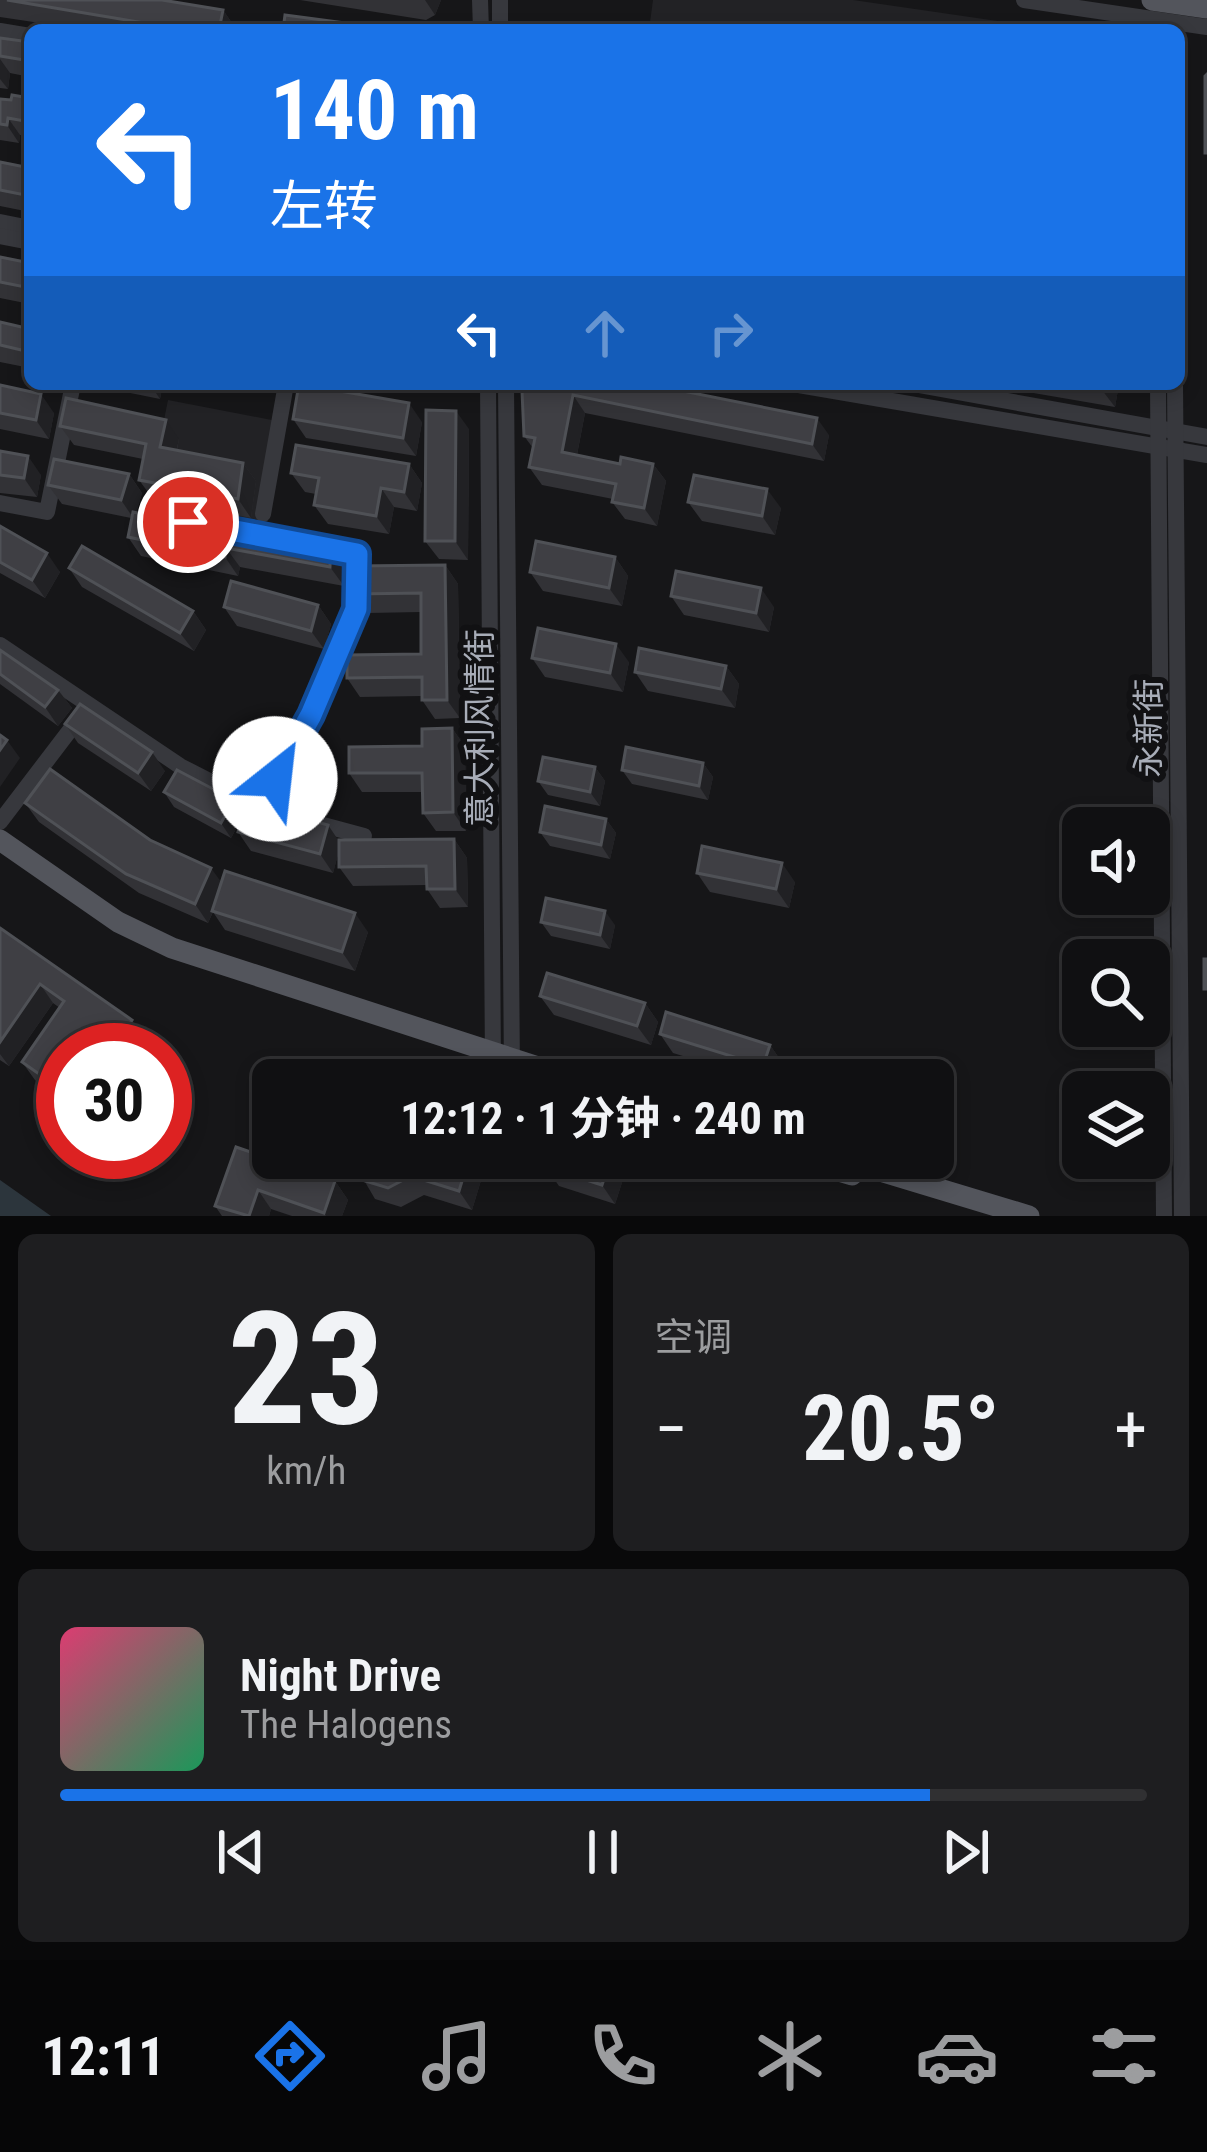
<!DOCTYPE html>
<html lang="zh">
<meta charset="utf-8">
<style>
body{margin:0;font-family:"Roboto Condensed","Noto Sans SC",sans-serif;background:#1e1e20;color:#f1f3f6;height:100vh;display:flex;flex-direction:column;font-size:45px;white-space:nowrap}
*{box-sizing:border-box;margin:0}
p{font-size:39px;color:#9c9d9f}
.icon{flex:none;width:66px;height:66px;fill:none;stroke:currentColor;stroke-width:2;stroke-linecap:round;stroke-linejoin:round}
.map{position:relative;height:1216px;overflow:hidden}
.drawer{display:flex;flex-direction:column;gap:18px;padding:18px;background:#09090a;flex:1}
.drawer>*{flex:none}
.banner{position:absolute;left:24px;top:24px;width:1161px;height:366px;border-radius:18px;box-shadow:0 6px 18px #0003,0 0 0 3px #303032;background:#1a73e8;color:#fff;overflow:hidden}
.tools{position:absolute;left:1062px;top:807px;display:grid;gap:24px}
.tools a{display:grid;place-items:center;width:108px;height:108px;border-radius:18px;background:#101012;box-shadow:0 6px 18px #0003,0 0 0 3px #303032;font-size:60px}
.speed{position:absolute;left:36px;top:1023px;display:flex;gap:24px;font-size:60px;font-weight:700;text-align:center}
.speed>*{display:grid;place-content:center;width:156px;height:156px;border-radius:50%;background:#101012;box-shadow:0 6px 18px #0003,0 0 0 3px #303032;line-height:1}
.speed .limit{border:18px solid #d22;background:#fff;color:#111}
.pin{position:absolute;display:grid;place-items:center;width:102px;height:102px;color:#fff;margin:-51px;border:6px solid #fff;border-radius:50%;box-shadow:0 3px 12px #0007}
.me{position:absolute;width:132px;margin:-66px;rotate:29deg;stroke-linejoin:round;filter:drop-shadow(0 0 9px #0008)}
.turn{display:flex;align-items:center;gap:42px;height:252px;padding:0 48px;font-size:54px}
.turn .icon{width:156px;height:156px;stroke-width:2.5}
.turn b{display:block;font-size:84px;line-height:102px}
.lanes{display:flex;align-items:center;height:114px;padding:0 48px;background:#0003;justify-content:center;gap:60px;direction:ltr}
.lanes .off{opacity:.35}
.big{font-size:90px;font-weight:700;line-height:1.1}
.drawer .widget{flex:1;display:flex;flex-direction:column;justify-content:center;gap:18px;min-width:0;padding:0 42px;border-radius:18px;background:#1e1e20}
.drawer .dial{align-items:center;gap:0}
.dial b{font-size:156px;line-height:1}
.song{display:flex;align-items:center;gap:36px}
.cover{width:144px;height:144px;border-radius:18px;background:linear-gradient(135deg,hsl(340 70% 55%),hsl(150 70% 35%))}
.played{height:12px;border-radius:6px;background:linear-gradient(90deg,#1a73e8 80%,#303032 80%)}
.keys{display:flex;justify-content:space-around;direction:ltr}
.heat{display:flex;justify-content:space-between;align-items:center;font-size:66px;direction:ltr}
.drawer .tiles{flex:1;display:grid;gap:18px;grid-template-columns:1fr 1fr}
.widget:last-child{grid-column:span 2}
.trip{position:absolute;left:252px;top:1059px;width:702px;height:120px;border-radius:18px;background:#101012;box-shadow:0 6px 18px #0003,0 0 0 3px #303032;font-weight:700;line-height:120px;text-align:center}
.menu{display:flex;height:192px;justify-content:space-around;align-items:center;background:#060607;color:#9c9d9f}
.menu .icon{width:84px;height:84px}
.menu .current{color:#1a73e8}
.menu b{font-size:54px;color:#f1f3f6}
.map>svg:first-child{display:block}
</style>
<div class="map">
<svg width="1207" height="1216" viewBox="0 0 1207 1216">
<rect width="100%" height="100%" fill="#161618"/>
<g fill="#222225">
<polygon points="653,0 853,0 1059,30 649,30"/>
<polygon points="168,400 287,423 267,523 148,500"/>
</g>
<polygon fill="#2c353c" points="0,1180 51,1216 0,1216"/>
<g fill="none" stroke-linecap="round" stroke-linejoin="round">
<g stroke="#37383d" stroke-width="16">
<polyline points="480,0 481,30"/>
<polyline points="500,0 500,30"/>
<polyline points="1024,0 1207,27"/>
<polyline points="0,31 30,36"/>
<polyline points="0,222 30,228"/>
<polyline points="0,236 30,242"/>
<polyline points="488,384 493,1066"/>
<polyline points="506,384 512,1072"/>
<polyline points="793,384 1207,455"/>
<polyline points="913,384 1207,437"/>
<polyline points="1158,384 1164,1216"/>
<polyline points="1175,384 1182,1216"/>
<polyline points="0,503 47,512 73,384"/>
<polyline points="146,514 256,535"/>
<polyline points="263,514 286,384"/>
<polyline points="0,645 180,766 264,809"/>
<polyline points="256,806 311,715 356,609 357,554 311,546"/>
<polyline points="0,822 83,713"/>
<polyline points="312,822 364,836"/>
</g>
<g stroke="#53555c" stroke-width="21">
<polyline points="1152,0 1207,8"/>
<polyline points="0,840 118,922 172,948 578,1080"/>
<polyline points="795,1158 852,1175"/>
<polyline points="837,1158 1029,1216"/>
</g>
</g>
<g fill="#323236">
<polygon points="0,0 162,0 223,10 236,29 87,30 0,17"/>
<polygon points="300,0 441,0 435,15 426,20"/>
<polygon points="0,38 30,42 30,77 10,73 8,89 0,88"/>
<polygon points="30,98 30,137 20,135 19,143 0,140 0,99 11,100"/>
<polygon points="0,162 30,168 30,212 0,206"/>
<polygon points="0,257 30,263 30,304 0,298"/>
<polygon points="0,322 30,329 30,368 0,362"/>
<polygon points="86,384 163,384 160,399"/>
<polygon points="530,384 829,435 824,461 585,413 577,455 620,464 653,464 666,481 657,526 625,519 612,502 613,499 542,485 529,467 533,448 524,436"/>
<polygon points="981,384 1119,384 1115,407"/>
<polygon points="0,385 54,413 49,439 0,429"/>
<polygon points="293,419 422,422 416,456 306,438"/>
<polygon points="60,426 179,439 177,450 243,463 256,481 251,518 153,499 139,480 143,459 74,445"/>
<polygon points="469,429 468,560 439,559 425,541"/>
<polygon points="0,451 41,475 37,497 0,493"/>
<polygon points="409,464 422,483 417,511 394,507 389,534 328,524 314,505 316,494 305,492 291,473"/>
<polygon points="129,474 142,493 136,513 344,565 344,586 240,567 238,576 141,556 128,537 131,518 62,504 48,485"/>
<polygon points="688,502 781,508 775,535 702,521"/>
<polygon points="0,526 60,572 45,598 0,573"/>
<polygon points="615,557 628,576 622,606 543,591 530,572"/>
<polygon points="445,565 458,584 460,718 435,719 422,700 422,696 360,697 347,678 421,654 421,612 368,613 355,594"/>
<polygon points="69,568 193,611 206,630 194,651 82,587"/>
<polygon points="671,596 774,607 769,632 684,615"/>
<polygon points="318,605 331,624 324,649 237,626 224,607"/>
<polygon points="0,650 58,690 72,708 58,726 0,684"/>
<polygon points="532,658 629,662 623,692 545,677"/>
<polygon points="726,666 739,684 735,708 648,691 635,672"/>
<polygon points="65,724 165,771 151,791 78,743"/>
<polygon points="452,728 465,747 466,831 436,831 423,813 423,792 362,792 349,773 422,746"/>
<polygon points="703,763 713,777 708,800 632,784 622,770"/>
<polygon points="595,767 605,781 600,806 548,795 538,781"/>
<polygon points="164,792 339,841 454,839 467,858 468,907 440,908 427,889 427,885 353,886 339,867 339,850 333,873 251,851 238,832 243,816 231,838 174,807"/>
<polygon points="25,803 150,840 221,883 368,932 355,971 225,930 213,912 208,923 139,893 39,822"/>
<polygon points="606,819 616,833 610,859 550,846 540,832"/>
<polygon points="697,873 795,882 789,908 710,892"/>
<polygon points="541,922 615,925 610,949 551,936"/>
<polygon points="0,928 145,1039 63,1050 63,1100 35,1080 22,1062 60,1008 53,1003 9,1066 0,1060"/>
<polygon points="540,996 645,1003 658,1022 651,1045 554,1015"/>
<polygon points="660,1034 770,1045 783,1064 778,1080 762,1080 673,1053"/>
<polygon points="236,1147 335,1181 348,1200 342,1216 292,1216 271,1209 269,1216 222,1216 215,1206"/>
<polygon points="351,1158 535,1158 529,1178 486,1164 472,1210 424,1195 401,1207 375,1199"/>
<polygon points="549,1158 630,1158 615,1204 559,1186 546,1167"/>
</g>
<g fill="#212124">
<polygon points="425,0 441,0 435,15"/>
<polygon points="223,10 236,29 236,30 219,30"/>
<polygon points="0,59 10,73 8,89 0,79"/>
<polygon points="8,118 20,135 19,143 7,125"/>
<polygon points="150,384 163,384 160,399"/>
<polygon points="1103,384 1119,384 1115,407 1102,390"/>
<polygon points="41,394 54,413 49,439 36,420"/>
<polygon points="573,395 585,413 574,470 562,452"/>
<polygon points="409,403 422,422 416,456 403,438"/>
<polygon points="456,411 469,429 468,560 455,541"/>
<polygon points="817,418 829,435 824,461 812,444"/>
<polygon points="166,420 179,439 173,465 160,447"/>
<polygon points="28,456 41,475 37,497 24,478"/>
<polygon points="243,463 256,481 251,518 238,499"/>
<polygon points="409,464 422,483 417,511 404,492"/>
<polygon points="653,464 666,481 657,526 644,508"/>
<polygon points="129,474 142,493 134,519 121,500"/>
<polygon points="381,488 394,507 389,534 376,516"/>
<polygon points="767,489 781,508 775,535 762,516"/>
<polygon points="331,546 344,565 344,586 330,567"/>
<polygon points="226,548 240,567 238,576 225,557"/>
<polygon points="47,553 60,572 45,598 32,580"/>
<polygon points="615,557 628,576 622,606 609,588"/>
<polygon points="445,565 458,584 460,718 447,700"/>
<polygon points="761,588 774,607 769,632 756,613"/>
<polygon points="318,605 331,624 324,649 311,631"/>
<polygon points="193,611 206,630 194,651 180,633"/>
<polygon points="616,644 629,662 623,692 610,673"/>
<polygon points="726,666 739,684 735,708 721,689"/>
<polygon points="58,690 72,708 58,726 45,707"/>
<polygon points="452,728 465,747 466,831 453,812"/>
<polygon points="7,740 20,758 0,787 0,750"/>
<polygon points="152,752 165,771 151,791 138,773"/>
<polygon points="703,763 713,777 708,800 699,786"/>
<polygon points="595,767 605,781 600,806 590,792"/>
<polygon points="234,800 244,814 231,838 221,823"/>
<polygon points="606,819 616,833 610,859 601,845"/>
<polygon points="328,825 341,844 333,873 320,854"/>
<polygon points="454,839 467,858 468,907 455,889"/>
<polygon points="782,863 795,882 789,908 776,889"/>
<polygon points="211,868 224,886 208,923 195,904"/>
<polygon points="605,911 615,925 610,949 600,935"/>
<polygon points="355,913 368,932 355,971 342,952"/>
<polygon points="40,984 53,1003 9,1066 0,1054 0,1042"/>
<polygon points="645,1003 658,1022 651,1045 637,1026"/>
<polygon points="132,1020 145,1039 136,1050 111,1050"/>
<polygon points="770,1045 783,1064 778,1080 773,1080 763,1066"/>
<polygon points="469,1158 482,1158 486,1164 472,1210 459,1191"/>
<polygon points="516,1158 535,1158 529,1178 516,1159"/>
<polygon points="611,1158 630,1158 615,1204 602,1185"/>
<polygon points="335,1181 348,1200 342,1216 326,1216 324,1213"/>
<polygon points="258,1190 271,1209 269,1216 249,1216"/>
</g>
<g fill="#3f3f44" stroke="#4f5156" stroke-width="3">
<polygon points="7,0 162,0 223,10 219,30 186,30"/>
<polygon points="285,15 398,30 283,30"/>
<polygon points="443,24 443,30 414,30 414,25"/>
<polygon points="0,38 30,42 30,61 0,56"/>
<polygon points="1207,74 1207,153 1205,153 1205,76"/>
<polygon points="12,95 30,98 30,122 8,118 7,125 0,124 0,99 11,100"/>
<polygon points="0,162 30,168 30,196 0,190"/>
<polygon points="0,257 30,263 30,288 0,282"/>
<polygon points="0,322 30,329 30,352 0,345"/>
<polygon points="299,384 409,403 403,438 293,419"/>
<polygon points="530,384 648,384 817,418 812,444 573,395 562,452 620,464 621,457 653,464 644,508 612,502 616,484 529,467 535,438 524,436 522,391"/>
<polygon points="1070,384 1103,384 1102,390"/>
<polygon points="0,385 41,394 36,420 0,413"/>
<polygon points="66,398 166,420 160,447 243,463 238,499 139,480 146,444 60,426"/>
<polygon points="426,410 456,411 455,541 425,541"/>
<polygon points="296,445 409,464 404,492 381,488 376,516 314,505 319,478 291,473"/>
<polygon points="0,451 28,456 24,478 0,475"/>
<polygon points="54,459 129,474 121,500 48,485"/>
<polygon points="694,475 767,489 762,516 688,502"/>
<polygon points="133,512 235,533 236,528 331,546 330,567 226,548 225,557 128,537"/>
<polygon points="0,526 47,553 32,580 0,562"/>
<polygon points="536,541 615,557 609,588 530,572"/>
<polygon points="82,546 193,611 180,633 69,568"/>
<polygon points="445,565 447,700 422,700 422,677 347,678 347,655 421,654 421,593 355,594 356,566"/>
<polygon points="676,571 761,588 756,613 671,596"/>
<polygon points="231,581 318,605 311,631 224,607"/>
<polygon points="538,628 616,644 610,673 532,658"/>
<polygon points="639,648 726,666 721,689 635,672"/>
<polygon points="0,650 58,690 45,707 0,674"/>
<polygon points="80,704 152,752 138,773 65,724"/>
<polygon points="452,728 453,812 423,813 422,773 349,773 349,747 422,746 422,729"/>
<polygon points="0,735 7,740 0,750"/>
<polygon points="626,747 703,763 699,786 622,770"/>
<polygon points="543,757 595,767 590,792 538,781"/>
<polygon points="50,769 150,840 211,868 195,904 126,874 25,803"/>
<polygon points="177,770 234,800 221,823 164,792"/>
<polygon points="246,802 328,825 320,854 238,832"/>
<polygon points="545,806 606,819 601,845 540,832"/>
<polygon points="454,839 455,889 427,889 426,866 339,867 339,840"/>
<polygon points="702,846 782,863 776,889 697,873"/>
<polygon points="225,871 355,913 342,952 212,911"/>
<polygon points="546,898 605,911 600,935 541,922"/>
<polygon points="0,928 132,1020 111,1050 63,1050 63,1091 22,1062 64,1001 40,984 0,1042"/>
<rect x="1204" y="959" width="3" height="30"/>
<polygon points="547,973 645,1003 637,1026 540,996"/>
<polygon points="666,1012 770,1045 763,1066 660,1034"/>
<polygon points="236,1147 335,1181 324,1213 258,1190 249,1216 215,1206"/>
<polygon points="351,1158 469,1158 459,1191 411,1176 388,1188 362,1180"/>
<polygon points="549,1158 611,1158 602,1185 546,1167"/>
</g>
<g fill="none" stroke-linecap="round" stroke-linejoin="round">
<g stroke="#114b97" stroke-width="30">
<polyline id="route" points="188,522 357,554 356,609 311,715 275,779"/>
</g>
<use href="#route" stroke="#1a73e8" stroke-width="21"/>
</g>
<g text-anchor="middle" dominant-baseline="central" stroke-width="12" stroke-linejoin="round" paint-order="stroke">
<g font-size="33" fill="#a8adb8" stroke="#111113">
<text transform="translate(479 728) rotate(-90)">意大利风情街</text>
<text transform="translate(1148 728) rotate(-90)">永新街</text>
</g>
</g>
</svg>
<div class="tools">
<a><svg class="icon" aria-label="sound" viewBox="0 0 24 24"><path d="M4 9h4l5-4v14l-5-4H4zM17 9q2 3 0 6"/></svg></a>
<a><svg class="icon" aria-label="search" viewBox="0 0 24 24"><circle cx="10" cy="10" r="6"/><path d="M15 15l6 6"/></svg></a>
<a><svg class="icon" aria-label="layers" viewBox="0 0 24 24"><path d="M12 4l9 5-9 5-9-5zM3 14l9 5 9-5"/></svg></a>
</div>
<div class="speed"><div class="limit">30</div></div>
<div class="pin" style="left:188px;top:522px;background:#d93025"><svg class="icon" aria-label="arrive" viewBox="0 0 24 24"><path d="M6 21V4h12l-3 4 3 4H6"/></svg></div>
<svg class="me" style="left:275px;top:779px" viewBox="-20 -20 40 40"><circle r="19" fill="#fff"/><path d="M0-13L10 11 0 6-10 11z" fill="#1a73e8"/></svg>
<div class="trip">12:12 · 1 分钟 · 240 m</div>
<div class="banner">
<div class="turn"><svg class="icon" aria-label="left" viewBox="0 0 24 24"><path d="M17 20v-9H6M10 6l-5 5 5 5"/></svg><div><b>140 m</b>左转</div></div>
<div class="lanes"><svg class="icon" aria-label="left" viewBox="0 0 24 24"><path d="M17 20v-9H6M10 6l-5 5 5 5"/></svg><svg class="icon off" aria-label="ahead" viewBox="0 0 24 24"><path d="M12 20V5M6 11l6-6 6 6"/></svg><svg class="icon off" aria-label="right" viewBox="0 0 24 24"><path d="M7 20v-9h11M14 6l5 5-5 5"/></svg></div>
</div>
</div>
<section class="drawer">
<div class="tiles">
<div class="widget dial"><b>23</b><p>km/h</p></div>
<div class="widget"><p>空调</p>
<div class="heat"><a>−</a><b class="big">20.5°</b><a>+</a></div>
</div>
<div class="widget">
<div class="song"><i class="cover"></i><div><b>Night Drive</b><p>The Halogens</p></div></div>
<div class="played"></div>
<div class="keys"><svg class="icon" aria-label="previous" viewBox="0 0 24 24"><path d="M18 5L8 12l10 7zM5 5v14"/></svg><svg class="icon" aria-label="pause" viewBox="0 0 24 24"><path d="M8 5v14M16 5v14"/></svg><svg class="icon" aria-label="next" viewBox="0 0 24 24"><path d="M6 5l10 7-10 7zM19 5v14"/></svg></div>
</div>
</div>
</section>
<nav class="menu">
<b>12:11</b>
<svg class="icon current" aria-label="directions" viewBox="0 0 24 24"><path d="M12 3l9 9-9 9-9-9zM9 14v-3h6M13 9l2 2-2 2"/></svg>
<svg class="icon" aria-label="music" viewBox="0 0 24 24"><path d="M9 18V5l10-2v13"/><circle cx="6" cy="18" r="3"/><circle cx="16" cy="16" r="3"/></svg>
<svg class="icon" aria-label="phone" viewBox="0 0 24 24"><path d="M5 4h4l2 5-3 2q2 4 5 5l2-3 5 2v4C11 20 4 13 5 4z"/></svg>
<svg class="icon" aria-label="climate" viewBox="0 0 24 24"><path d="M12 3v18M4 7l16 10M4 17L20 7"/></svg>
<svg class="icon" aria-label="car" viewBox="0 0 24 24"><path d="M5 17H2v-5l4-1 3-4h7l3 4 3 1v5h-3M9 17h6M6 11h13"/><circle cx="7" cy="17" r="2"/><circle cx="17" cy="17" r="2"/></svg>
<svg class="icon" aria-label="filters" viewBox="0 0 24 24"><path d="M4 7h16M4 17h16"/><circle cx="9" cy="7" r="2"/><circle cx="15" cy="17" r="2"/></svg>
</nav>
